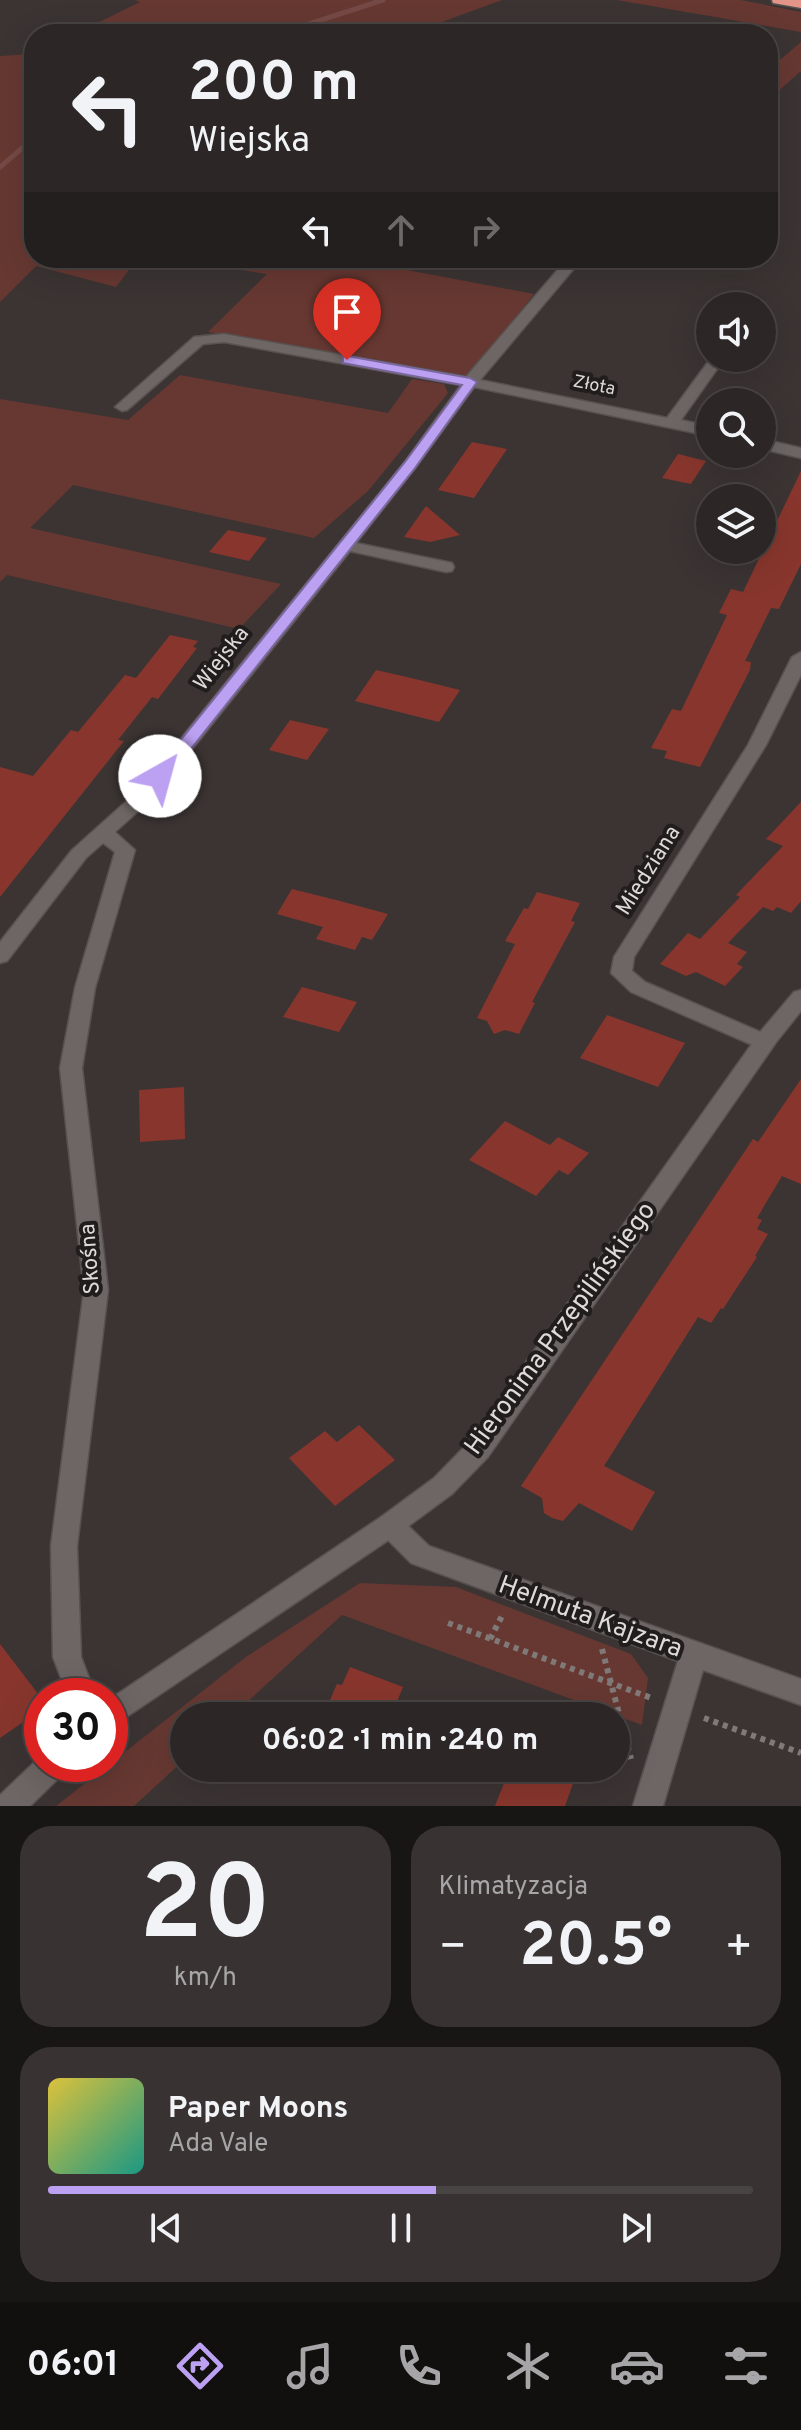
<!DOCTYPE html>
<html lang="pl">
<meta charset="utf-8">
<style>
body{margin:0;font-family:Overpass,sans-serif;background:#383332;color:#f1f3f6;height:100vh;display:flex;flex-direction:column;font-size:30px;white-space:nowrap}
*{box-sizing:border-box;margin:0}
p{font-size:26px;color:#a6a5a7}
.icon{flex:none;width:44px;height:44px;fill:none;stroke:currentColor;stroke-width:2;stroke-linecap:round;stroke-linejoin:round}
.map{position:relative;height:1806px;overflow:hidden}
.sheet{display:flex;flex-direction:column;gap:20px;padding:20px;background:#181515;flex:1}
.sheet>*{flex:none}
.top-card{position:absolute;left:24px;top:24px;width:754px;height:244px;border-radius:32px;box-shadow:0 8px 32px #0002,0 0 0 2px #484443;background:#2c2726;color:#f1f3f6;overflow:hidden}
.controls{position:absolute;left:696px;top:292px;display:grid;gap:16px}
.controls a{display:grid;place-items:center;width:80px;height:80px;border-radius:50%;background:#2c2726;box-shadow:0 8px 32px #0002,0 0 0 2px #484443;font-size:40px}
.speed{position:absolute;left:24px;top:1678px;display:flex;gap:16px;font-size:40px;font-weight:700;text-align:center}
.speed>*{display:grid;place-content:center;width:104px;height:104px;border-radius:50%;background:#2c2726;box-shadow:0 8px 32px #0002,0 0 0 2px #484443;line-height:1}
.speed .limit{border:12px solid #d22;background:#fff;color:#111}
.pin{position:absolute;display:grid;place-items:center;width:68px;height:68px;color:#fff;margin:-82px -34px;border-radius:50% 50% 50% 0;rotate:-45deg;box-shadow:0 0 8px #0007}
.pin .icon{rotate:45deg}
.me{position:absolute;width:88px;margin:-44px;rotate:38deg;stroke-linejoin:round;filter:drop-shadow(0 0 6px #0008)}
.turn{display:flex;align-items:center;gap:28px;height:168px;padding:0 32px;font-size:36px}
.turn .icon{width:104px;height:104px;stroke-width:2.5}
.turn b{display:block;font-size:56px;line-height:68px}
.lanes{display:flex;align-items:center;height:76px;padding:0 32px;background:#0003;justify-content:center;gap:40px;direction:ltr}
.lanes .off{opacity:.35}
.big{font-size:60px;font-weight:700;line-height:1.1}
.sheet .card{flex:1;display:flex;flex-direction:column;justify-content:center;gap:12px;min-width:0;padding:0 28px;border-radius:32px;background:#383332}
.sheet .dial{align-items:center;gap:0}
.dial b{font-size:104px;line-height:1}
.song{display:flex;align-items:center;gap:24px}
.cover{width:96px;height:96px;border-radius:12px;background:linear-gradient(135deg,hsl(50 70% 55%),hsl(170 70% 35%))}
.played{height:8px;border-radius:4px;background:linear-gradient(90deg,#bca0f2 55%,#484443 55%)}
.keys{display:flex;justify-content:space-around;direction:ltr}
.heat{display:flex;justify-content:space-between;align-items:center;font-size:44px;direction:ltr}
.sheet .tiles{flex:1;display:grid;gap:20px;grid-template-columns:1fr 1fr}
.card:last-child{grid-column:span 2}
.trip{position:absolute;left:170px;top:1702px;width:460px;height:80px;border-radius:40px;background:#2c2726;box-shadow:0 8px 32px #0002,0 0 0 2px #484443;font-weight:700;line-height:80px;text-align:center}
.tabs{display:flex;height:128px;justify-content:space-around;align-items:center;background:#12100f;color:#a6a5a7}
.tabs .icon{width:56px;height:56px}
.tabs .selected{color:#bca0f2}
.tabs b{font-size:36px;color:#f1f3f6}
.map>svg:first-child{display:block}
</style>
<div class="map">
<svg width="801" height="1806" viewBox="0 0 801 1806">
<rect width="100%" height="100%" fill="#3b3433"/>
<g fill="#673832">
<polygon points="135,0 502,0 409,34 75,34 140,2"/>
<polygon points="617,0 741,0 801,12 801,32"/>
<polygon points="801,42 801,71 768,100 768,70"/>
<polygon points="34,54 34,258 138,258 116,287 36,266 0,302 0,56"/>
<polygon points="168,258 344,258 534,294 468,377 208,332 267,274"/>
<polygon points="180,375 388,413 412,379 444,384 448,393 368,491 314,538 73,485 30,528 281,584 239,629 7,575 0,582 0,399 128,420"/>
<polygon points="360,1583 456,1587 631,1654 648,1678 642,1725 342,1615 232,1716 184,1716 184,1760 134,1806 56,1806 246,1657"/>
</g>
<g fill="none" stroke-linecap="round" stroke-linejoin="round">
<g stroke="#754946" stroke-width="5">
<polyline points="278,34 383,0"/>
<polyline points="0,167 34,138"/>
</g>
</g>
<g fill="#88362d">
<polygon points="472,442 507,449 474,498 438,490"/>
<polygon points="678,454 706,461 691,484 662,478"/>
<polygon points="801,471 801,564 779,609 771,608 745,661 751,662 750,670 700,767 664,758 667,751 651,748 672,709 681,711 727,615 719,613 731,589 743,592"/>
<polygon points="426,506 460,535 430,542 404,537"/>
<polygon points="228,530 267,538 249,561 209,552"/>
<polygon points="170,635 198,641 193,647 197,648 158,699 152,697 118,740 124,741 0,897 0,767 33,776 71,730 78,732 125,675 136,678"/>
<polygon points="376,670 411,678 460,690 439,722 355,701"/>
<polygon points="290,720 329,729 307,760 269,750"/>
<polygon points="801,802 801,901 791,913 777,907 773,911 763,907 728,943 747,952 737,964 743,967 725,986 696,972 686,976 660,964 688,933 700,939 740,897 736,895 783,846 766,839"/>
<polygon points="292,889 340,901 388,914 372,940 362,937 355,950 316,939 323,927 277,914"/>
<polygon points="537,892 580,903 571,921 575,922 532,1002 535,1003 519,1034 505,1030 494,1034 487,1021 477,1018 515,944 505,941 524,908 528,909"/>
<polygon points="302,987 357,1002 339,1032 283,1017"/>
<polygon points="607,1015 685,1043 658,1087 580,1058"/>
<polygon points="801,1079 801,1184 782,1176 757,1218 762,1220 757,1229 768,1234 755,1256 757,1257 723,1309 721,1308 711,1323 698,1317 604,1466 655,1492 632,1531 579,1503 563,1521 552,1518 544,1513 542,1498 521,1486 753,1139 758,1142"/>
<polygon points="184,1087 185,1139 140,1142 139,1090"/>
<polygon points="505,1121 550,1145 558,1137 589,1153 568,1175 559,1170 536,1196 469,1160"/>
<polygon points="359,1425 395,1460 335,1506 289,1458 325,1431 337,1442"/>
<polygon points="0,1644 42,1699 42,1709 0,1738"/>
<polygon points="350,1667 403,1687 391,1716 323,1716 337,1684 342,1685"/>
<polygon points="510,1768 573,1768 571,1776 575,1778 565,1806 495,1806"/>
</g>
<g fill="none" stroke-linecap="round" stroke-linejoin="round">
<g stroke="#575150" stroke-width="3">
<g id="street">
<polygon points="571,259 578,263 576,266 480,380 667,418 711,358 725,358 681,420 710,426 710,436 474,387 415,468 356,543 452,563 454,567 452,571 446,572 350,551 154,797 115,832 135,850 95,988 82,1068 108,1290 77,1546 81,1657 96,1696 68,1696 53,1657 51,1546 84,1290 60,1068 75,988 115,852 103,843 86,858 7,961 0,963 0,942 72,850 140,789 405,462 461,385 224,342 203,344 127,410 122,411 115,407 194,337 224,334 466,377 566,260"/>
<polygon points="762,439 801,448 801,458 762,449"/>
<polygon points="801,652 801,675 766,745 634,957 632,971 645,982 772,1037 775,1042 772,1047 764,1050 631,992 611,973 614,957 748,745 792,657"/>
<polygon points="390,1513 399,1517 429,1546 801,1679 801,1705 703,1670 663,1806 633,1806 678,1661 411,1563 381,1533 377,1525 381,1517"/>
</g>
</g>
<g stroke="#575150" stroke-width="3">
<g id="secondary">
<polygon points="801,990 801,1011 777,1041 488,1457 452,1494 399,1533 110,1728 110,1699 381,1517 434,1478 470,1441 761,1031 794,992"/>
<polygon points="42,1755 42,1764 67,1764 63,1774 30,1806 0,1806 0,1795"/>
</g>
</g>
<g stroke="#575150" stroke-width="3">
<polygon id="highway" points="772,0 801,0 801,8 773,3"/>
</g>
<g stroke="#7f7978" stroke-width="6" stroke-dasharray="5 5" stroke-linecap="butt">
<polyline points="448,1623 654,1699"/>
<polyline points="490,1639 503,1614"/>
<polyline points="602,1649 631,1759"/>
<polyline points="704,1718 801,1753"/>
</g>
<use href="#street" fill="#6d6664" fill-rule="evenodd"/>
<use href="#secondary" fill="#6d6664" fill-rule="evenodd"/>
<use href="#highway" fill="#e39589" fill-rule="evenodd"/>
</g>
<polygon fill="#bca0f2" stroke="#7a689d" stroke-width="2" points="347,356 470,378 477,382 415,468 166,780 154,780 152,776 154,773 405,462 462,385 343,363 343,357"/>
<g text-anchor="middle" dominant-baseline="central" stroke-width="8" stroke-linejoin="round" paint-order="stroke">
<g font-size="18" fill="#dfdad9" stroke="#201d1c">
<text transform="translate(594 386) rotate(11)">Złota</text>
</g>
<g font-size="22" fill="#dfdad9" stroke="#201d1c">
<text transform="translate(222 659) rotate(-52)">Wiejska</text>
<text transform="translate(649 871) rotate(-58)">Miedziana</text>
<text transform="translate(91 1259) rotate(-94)">Skośna</text>
</g>
<g font-size="26" fill="#dfdad9" stroke="#201d1c">
<text transform="translate(561 1329) rotate(-54)">Hieronima Przepilińskiego</text>
<text transform="translate(590 1618) rotate(20)">Helmuta Kajzara</text>
</g>
</g>
</svg>
<div class="controls">
<a><svg class="icon" aria-label="sound" viewBox="0 0 24 24"><path d="M4 9h4l5-4v14l-5-4H4zM17 9q2 3 0 6"/></svg></a>
<a><svg class="icon" aria-label="search" viewBox="0 0 24 24"><circle cx="10" cy="10" r="6"/><path d="M15 15l6 6"/></svg></a>
<a><svg class="icon" aria-label="layers" viewBox="0 0 24 24"><path d="M12 4l9 5-9 5-9-5zM3 14l9 5 9-5"/></svg></a>
</div>
<div class="speed"><div class="limit">30</div></div>
<div class="pin" style="left:347px;top:360px;background:#d93025"><svg class="icon" aria-label="arrive" viewBox="0 0 24 24"><path d="M6 21V4h12l-3 4 3 4H6"/></svg></div>
<svg class="me" style="left:160px;top:776px" viewBox="-20 -20 40 40"><circle r="19" fill="#fff"/><path d="M0-13L10 11 0 6-10 11z" fill="#bca0f2"/></svg>
<div class="trip">06:02 · 1 min · 240 m</div>
<div class="top-card">
<div class="turn"><svg class="icon" aria-label="left" viewBox="0 0 24 24"><path d="M17 20v-9H6M10 6l-5 5 5 5"/></svg><div><b>200 m</b>Wiejska</div></div>
<div class="lanes"><svg class="icon" aria-label="left" viewBox="0 0 24 24"><path d="M17 20v-9H6M10 6l-5 5 5 5"/></svg><svg class="icon off" aria-label="ahead" viewBox="0 0 24 24"><path d="M12 20V5M6 11l6-6 6 6"/></svg><svg class="icon off" aria-label="right" viewBox="0 0 24 24"><path d="M7 20v-9h11M14 6l5 5-5 5"/></svg></div>
</div>
</div>
<section class="sheet">
<div class="tiles">
<div class="card dial"><b>20</b><p>km/h</p></div>
<div class="card"><p>Klimatyzacja</p>
<div class="heat"><a>−</a><b class="big">20.5°</b><a>+</a></div>
</div>
<div class="card">
<div class="song"><i class="cover"></i><div><b>Paper Moons</b><p>Ada Vale</p></div></div>
<div class="played"></div>
<div class="keys"><svg class="icon" aria-label="previous" viewBox="0 0 24 24"><path d="M18 5L8 12l10 7zM5 5v14"/></svg><svg class="icon" aria-label="pause" viewBox="0 0 24 24"><path d="M8 5v14M16 5v14"/></svg><svg class="icon" aria-label="next" viewBox="0 0 24 24"><path d="M6 5l10 7-10 7zM19 5v14"/></svg></div>
</div>
</div>
</section>
<nav class="tabs">
<b>06:01</b>
<svg class="icon selected" aria-label="directions" viewBox="0 0 24 24"><path d="M12 3l9 9-9 9-9-9zM9 14v-3h6M13 9l2 2-2 2"/></svg>
<svg class="icon" aria-label="music" viewBox="0 0 24 24"><path d="M9 18V5l10-2v13"/><circle cx="6" cy="18" r="3"/><circle cx="16" cy="16" r="3"/></svg>
<svg class="icon" aria-label="phone" viewBox="0 0 24 24"><path d="M5 4h4l2 5-3 2q2 4 5 5l2-3 5 2v4C11 20 4 13 5 4z"/></svg>
<svg class="icon" aria-label="climate" viewBox="0 0 24 24"><path d="M12 3v18M4 7l16 10M4 17L20 7"/></svg>
<svg class="icon" aria-label="car" viewBox="0 0 24 24"><path d="M5 17H2v-5l4-1 3-4h7l3 4 3 1v5h-3M9 17h6M6 11h13"/><circle cx="7" cy="17" r="2"/><circle cx="17" cy="17" r="2"/></svg>
<svg class="icon" aria-label="filters" viewBox="0 0 24 24"><path d="M4 7h16M4 17h16"/><circle cx="9" cy="7" r="2"/><circle cx="15" cy="17" r="2"/></svg>
</nav>
